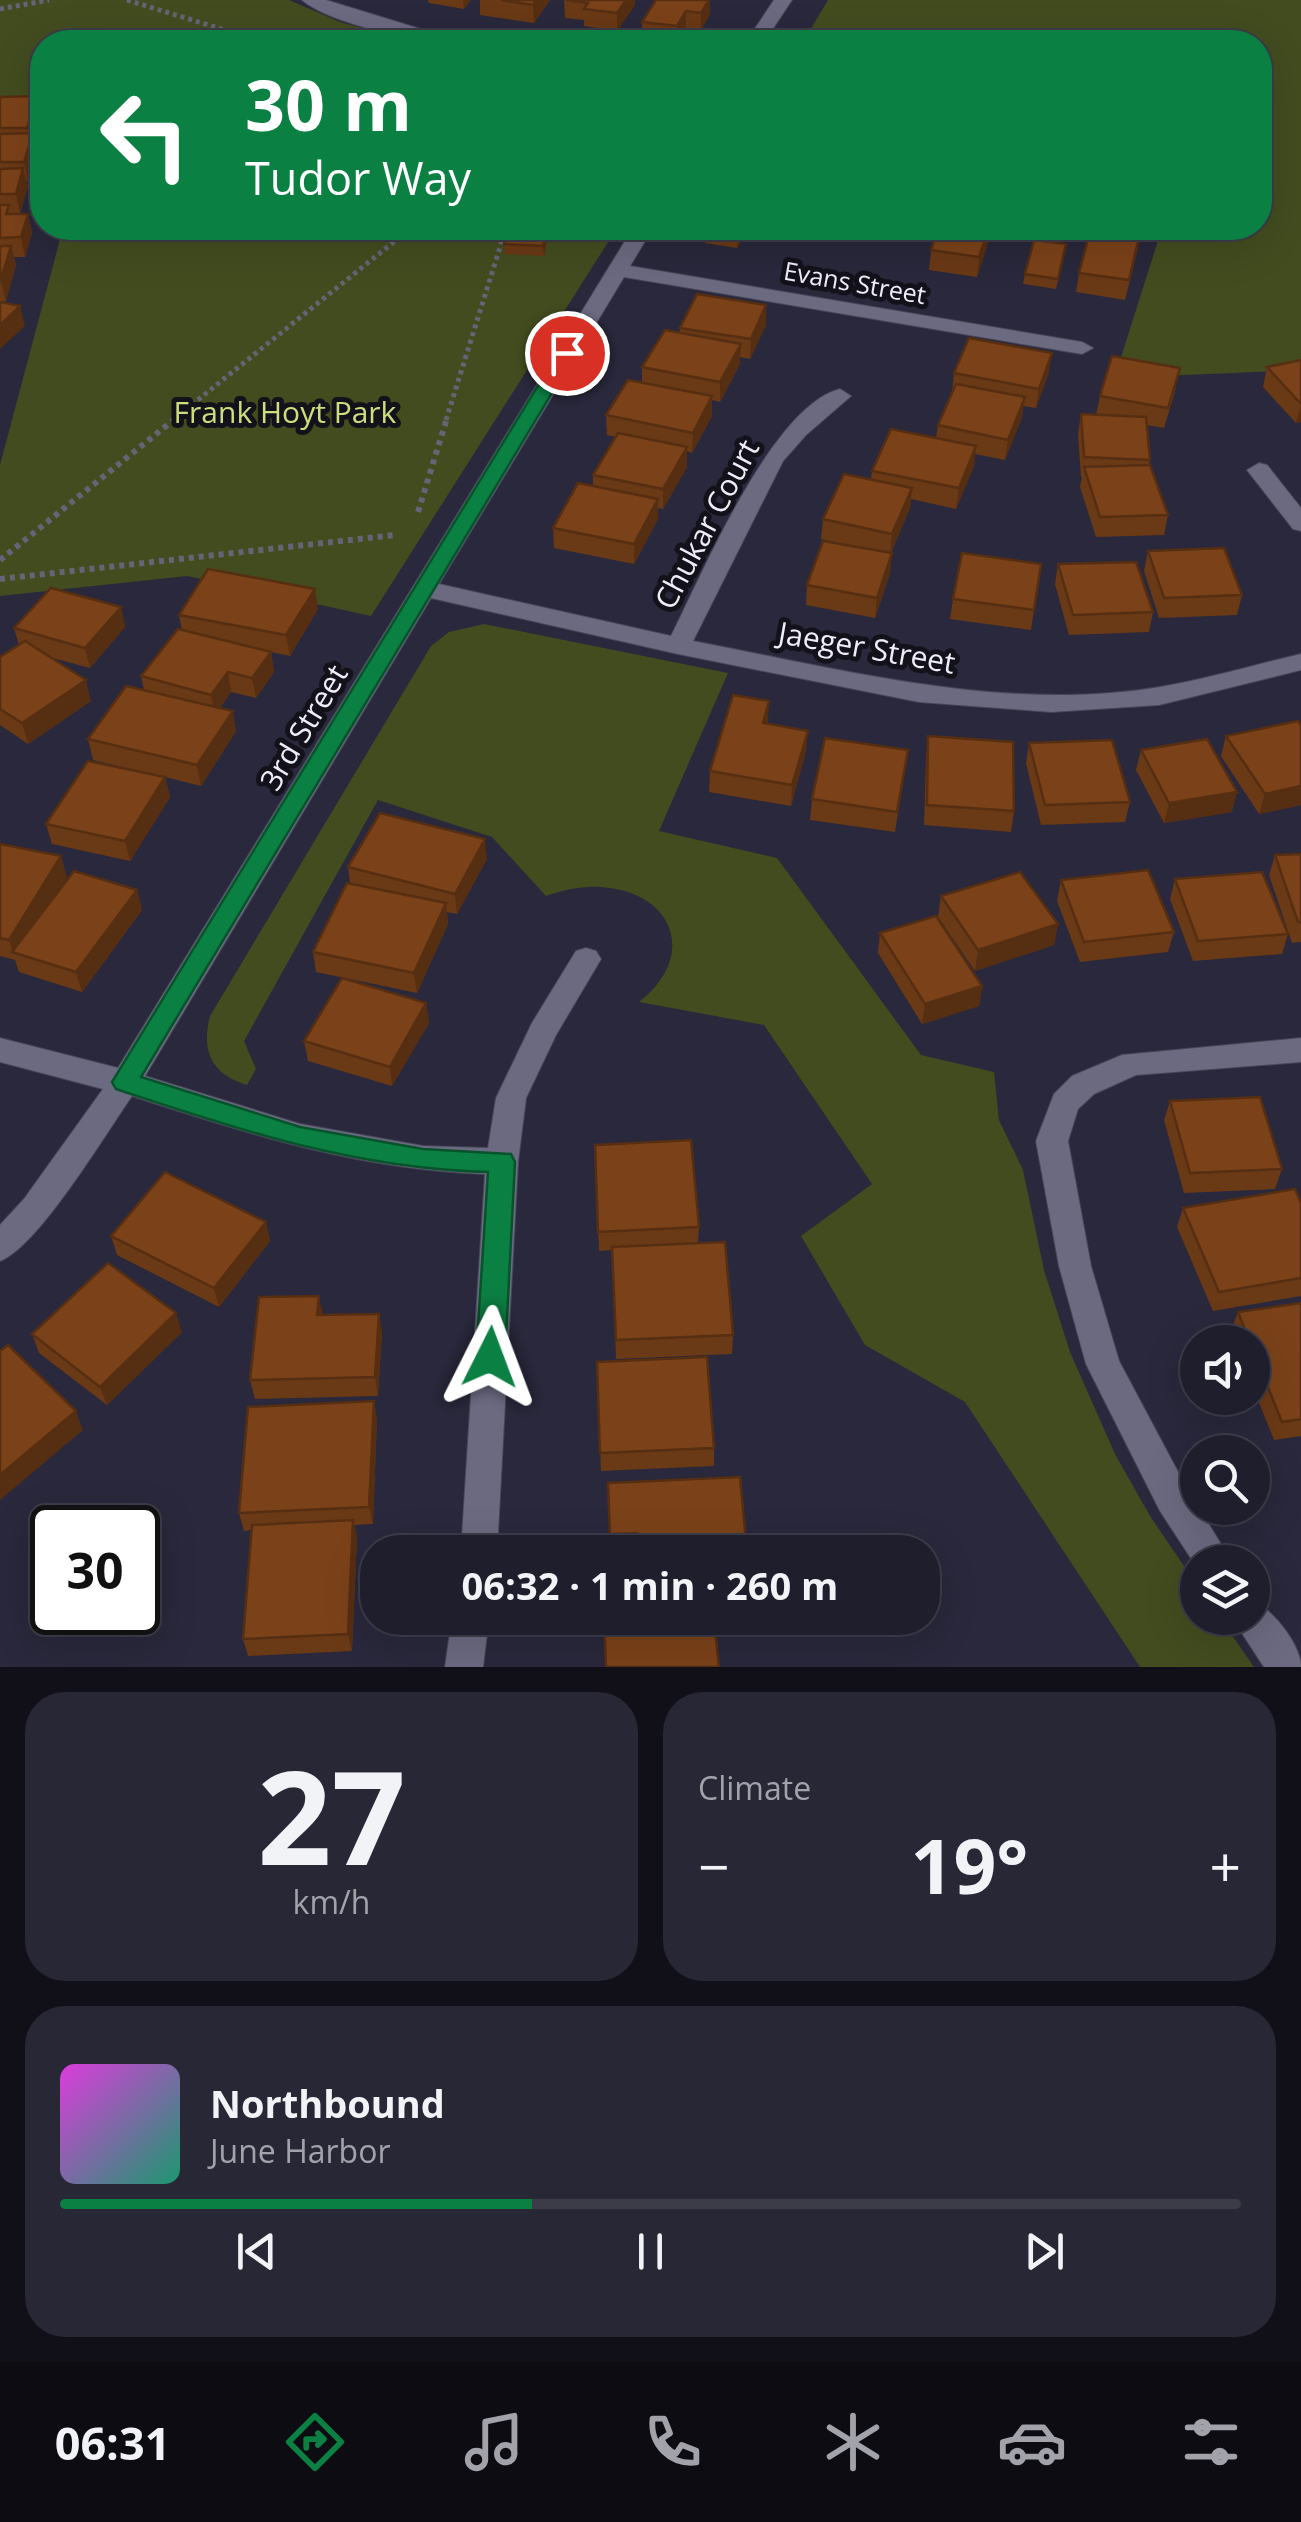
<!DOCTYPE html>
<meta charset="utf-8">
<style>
body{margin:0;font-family:"Open Sans",sans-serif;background:#272735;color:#f1f3f6;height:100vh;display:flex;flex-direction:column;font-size:38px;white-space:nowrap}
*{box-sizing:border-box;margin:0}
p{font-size:32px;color:#a1a2aa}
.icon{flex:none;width:55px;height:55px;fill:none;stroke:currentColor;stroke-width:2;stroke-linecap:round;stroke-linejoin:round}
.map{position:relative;height:1667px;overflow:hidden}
.sheet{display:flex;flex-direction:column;gap:25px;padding:25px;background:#111019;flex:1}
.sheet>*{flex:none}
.top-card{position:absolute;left:30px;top:30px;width:1242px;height:210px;border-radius:40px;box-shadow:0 10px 40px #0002,0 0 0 2px #3c3c49;background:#0b8043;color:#fff;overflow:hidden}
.buttons{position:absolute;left:1180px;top:1325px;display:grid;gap:20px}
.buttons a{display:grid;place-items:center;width:90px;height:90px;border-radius:50%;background:#1f1e2d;box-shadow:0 10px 40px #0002,0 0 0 2px #3c3c49;font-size:50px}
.speed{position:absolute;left:30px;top:1505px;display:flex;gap:20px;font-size:50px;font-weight:700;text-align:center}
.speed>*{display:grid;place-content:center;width:130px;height:130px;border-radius:50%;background:#1f1e2d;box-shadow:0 10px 40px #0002,0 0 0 2px #3c3c49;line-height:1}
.speed .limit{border:5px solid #111;border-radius:15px;background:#fff;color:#111}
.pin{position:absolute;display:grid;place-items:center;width:85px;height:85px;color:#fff;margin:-42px;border:5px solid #fff;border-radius:50%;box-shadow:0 2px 10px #0007}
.me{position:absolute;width:110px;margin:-55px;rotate:3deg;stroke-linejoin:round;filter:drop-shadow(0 0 8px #0008)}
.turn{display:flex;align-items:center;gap:35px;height:210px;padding:0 50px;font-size:45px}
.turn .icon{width:130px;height:130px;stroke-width:2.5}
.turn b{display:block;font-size:70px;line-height:85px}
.big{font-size:75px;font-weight:700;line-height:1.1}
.sheet .card{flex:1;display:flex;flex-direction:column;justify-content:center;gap:15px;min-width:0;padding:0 35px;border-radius:40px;background:#272735}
.sheet .dial{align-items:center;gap:0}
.dial b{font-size:130px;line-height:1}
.song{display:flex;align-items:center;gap:30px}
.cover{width:120px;height:120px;border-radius:15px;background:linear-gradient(135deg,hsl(300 70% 55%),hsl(160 70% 35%))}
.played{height:10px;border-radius:5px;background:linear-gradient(90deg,#0b8043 40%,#3c3c49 40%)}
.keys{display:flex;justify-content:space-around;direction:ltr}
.heat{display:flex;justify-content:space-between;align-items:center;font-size:55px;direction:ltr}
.sheet .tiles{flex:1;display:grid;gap:25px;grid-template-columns:1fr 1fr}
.card:last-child{grid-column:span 2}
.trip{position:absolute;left:360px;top:1535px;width:580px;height:100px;border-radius:40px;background:#1f1e2d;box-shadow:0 10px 40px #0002,0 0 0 2px #3c3c49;font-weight:700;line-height:100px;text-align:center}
.dock{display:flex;height:160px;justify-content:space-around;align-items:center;background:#0c0c12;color:#a1a2aa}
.dock .icon{width:70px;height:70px}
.dock .selected{color:#0b8043}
.dock b{font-size:45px;color:#f1f3f6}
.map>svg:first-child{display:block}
</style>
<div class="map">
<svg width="1301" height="1667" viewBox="0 0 1301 1667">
<rect width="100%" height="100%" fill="#29283c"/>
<g fill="#434c1f">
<polygon points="0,0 289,0 340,22 414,42 42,42 42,102 0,103"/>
<polygon points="828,0 1301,0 1301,370 1139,377 1116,373 1162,228 1260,228 1260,42 803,42"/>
<polygon points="63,228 617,228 371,616 187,576 0,596 0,465"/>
<path d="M 484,624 L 728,673 L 659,831 L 777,858 L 921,1055 L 994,1072 L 999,1120 L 1023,1170 L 1044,1270 L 1070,1352 L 1115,1454 L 1150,1516 L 1197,1585 L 1198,1618 L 1220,1618 L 1254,1667 L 1140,1667 L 965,1402 L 865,1345 L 801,1236 L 872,1184 L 764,1025 L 639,1002 C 699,955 673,891 600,887 C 582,886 563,890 546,896 L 492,837 L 378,800 L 244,1041 L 256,1069 L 247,1085 C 211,1074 201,1051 210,1016 L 431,646 L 449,632 Z"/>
</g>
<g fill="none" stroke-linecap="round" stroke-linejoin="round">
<g stroke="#474657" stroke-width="2">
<g id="minor">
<path d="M 302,0 L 326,0 L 463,42 C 424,44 332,25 302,0 Z"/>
<polygon points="774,0 792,0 764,42 746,42"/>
<path d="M 633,228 L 653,228 L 630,266 L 1082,342 L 1093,348 L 1082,354 L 624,277 L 439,584 L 671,636 C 702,575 772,406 840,389 L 851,396 L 806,435 L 783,461 L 693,641 C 845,670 1005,713 1160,687 C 1207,679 1254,665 1301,654 L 1301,670 L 1159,705 L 1051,712 L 919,702 L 678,654 L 431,598 L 145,1076 L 300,1124 L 423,1146 L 488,1148 L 496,1098 L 532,1023 L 576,951 L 586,948 L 596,951 L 601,959 L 556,1035 L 526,1098 L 518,1162 L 497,1552 L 461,1552 L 485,1174 C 356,1169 254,1135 132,1096 C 106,1133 38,1247 0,1261 L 0,1225 L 24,1199 L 103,1089 L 0,1062 L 0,1038 L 118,1068 Z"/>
<polygon points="1259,463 1267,465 1301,508 1301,531 1293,529 1247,470"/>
<polygon points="1301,1038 1301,1062 1136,1075 1094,1094 1078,1109 1068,1141 1091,1266 1119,1361 1186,1487 1232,1562 1198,1562 1198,1569 1160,1511 1086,1364 1059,1266 1036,1141 1054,1094 1072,1076 1122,1055"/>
<path d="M 1252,1601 C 1273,1609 1301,1645 1301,1667 L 1264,1667 L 1232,1618 L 1252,1618 Z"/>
<polygon points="452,1618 489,1618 483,1667 445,1667"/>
</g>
</g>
<g stroke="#656476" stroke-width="5" stroke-dasharray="4 4" stroke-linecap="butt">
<polyline points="127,0 264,42"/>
<polyline points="0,9 49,0"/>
<polyline points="434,228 502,240"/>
<polyline points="173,420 411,228"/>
<polyline points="446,420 506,228"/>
</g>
<g stroke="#656476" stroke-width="6" stroke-dasharray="5 5" stroke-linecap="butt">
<polyline points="418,512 447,418"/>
<polyline points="0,560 176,418"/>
<polyline points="0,579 395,535"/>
</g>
<use href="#minor" fill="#6b6a81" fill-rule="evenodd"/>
</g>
<g fill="#6a3916">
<polygon points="428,0 471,0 464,9 429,3"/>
<polygon points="480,0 550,0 534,23 480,15"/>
<polygon points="564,0 635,0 635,5 617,31 584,26 584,20 565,18"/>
<polygon points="656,0 710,14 701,31 686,29 678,42 642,40 642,22"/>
<polygon points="0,97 41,115 34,139 37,152 28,181 26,181 28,187 20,213 11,213 28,214 32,233 25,257 14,257 16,265 6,301 0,302"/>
<polygon points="549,228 544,256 505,254 504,244"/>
<polygon points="767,228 808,228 805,234"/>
<polygon points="747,231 737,248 705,243 705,233"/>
<polygon points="990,237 977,277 929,270 931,250"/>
<polygon points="1138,248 1125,300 1076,292 1079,273"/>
<polygon points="1064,254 1056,289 1023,284 1025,274"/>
<polygon points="766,305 766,325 750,359 740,357 740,364 720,402 712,400 712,416 692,453 687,451 687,467 663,509 658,508 658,519 634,564 554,548 553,528 593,486 593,475 616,437 607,435 606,415 642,383 642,367 680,333 680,328"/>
<polygon points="1301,360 1301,422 1296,423 1263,387 1267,367"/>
<polygon points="1049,372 1036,408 1023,406 1022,417 1005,460 975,454 974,466 956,509 911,499 910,508 891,553 890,573 875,618 806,605 807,585 852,546 821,539 823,519 871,480 872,471 936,438 938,425 952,393 954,373"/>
<polygon points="1176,388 1164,428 1147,425 1150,460 1149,465 1168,515 1164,535 1096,537 1080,487 1082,477 1081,477 1078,434 1081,414 1096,415 1100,396"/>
<polygon points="1148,551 1242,595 1237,615 1159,618 1144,571"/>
<polygon points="1041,564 1031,630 950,619 953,599"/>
<polygon points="1058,564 1153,612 1149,632 1069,635 1055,584"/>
<polygon points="121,607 125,627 90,668 49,657 91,701 28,744 0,725 0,657 19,645 14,628"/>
<polygon points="318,609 290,656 271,652 274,672 256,698 231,692 220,708 236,731 201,786 165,777 170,797 130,861 52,844 46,824 164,777 93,760 88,739 144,690 141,676 182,630 179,615"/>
<polygon points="769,701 767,724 806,751 791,806 709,792 710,771"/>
<polygon points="1301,725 1301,805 1259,814 1221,756 1226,736"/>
<polygon points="928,736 1014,811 1011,832 924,825 926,757"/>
<polygon points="1029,743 1130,802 1125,822 1041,825 1026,763"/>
<polygon points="1141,750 1232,812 1164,823 1136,770"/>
<polygon points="905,770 895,832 810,820 812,799"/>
<polygon points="0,844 67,877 53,898 137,890 142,910 82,992 19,972 15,960 0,956"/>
<polygon points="1301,854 1301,942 1292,943 1269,875 1275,855"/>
<polygon points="487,859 457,914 447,912 448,924 417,993 316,972 313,952 350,884 348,867"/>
<polygon points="1175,879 1288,934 1282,954 1193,961 1170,899"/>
<polygon points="1061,880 1174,932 1168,952 1080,962 1057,901"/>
<polygon points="941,896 1058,924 1054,945 975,971 938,917"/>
<polygon points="880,933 982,986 979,1006 922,1024 878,953"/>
<polygon points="426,1003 429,1023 392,1086 308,1061 304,1041"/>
<polygon points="1170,1101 1282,1169 1275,1189 1184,1193 1164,1120"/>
<polygon points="595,1145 699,1227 698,1243 733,1335 732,1354 616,1359 612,1250 599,1251"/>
<polygon points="1301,1203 1301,1296 1213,1311 1177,1227 1183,1208"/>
<polygon points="266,1222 270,1241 219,1307 117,1255 111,1236"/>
<polygon points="1301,1303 1301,1436 1274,1440 1252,1385 1252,1342 1236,1342 1231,1331 1238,1312"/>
<polygon points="379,1314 382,1332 378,1396 255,1399 250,1380 322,1315"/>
<polygon points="182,1332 107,1405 39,1353 32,1334"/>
<polygon points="597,1362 714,1448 714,1466 601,1471"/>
<polygon points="374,1401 377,1420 373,1524 354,1525 357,1537 352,1651 248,1656 243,1639 252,1530 244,1531 239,1513"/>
<polygon points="740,1477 637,1551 611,1552 608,1483"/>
</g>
<g fill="#562e12">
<polygon points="463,0 471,0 464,9"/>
<polygon points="536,0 550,0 534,23 533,5"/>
<polygon points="626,0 635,0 635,5 617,31 617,13"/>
<polygon points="709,0 710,0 710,14 701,31 701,13"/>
<polygon points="686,11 686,29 677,42 677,26"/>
<polygon points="37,96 41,115 34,139 37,152 28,181 24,162 30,141 27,128"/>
<polygon points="23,168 28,187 20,213 16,194"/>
<polygon points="28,214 32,233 25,257 21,237"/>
<polygon points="547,228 549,228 544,256 543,246"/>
<polygon points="743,228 747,228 747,231 737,248 738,238"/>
<polygon points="989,228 991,228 990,237 977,277 979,257"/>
<polygon points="11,246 16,265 6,301 1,282"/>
<polygon points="766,305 766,325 750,359 751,339"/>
<polygon points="20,306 25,326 0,349 0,325"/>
<polygon points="741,344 740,364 720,402 720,382"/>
<polygon points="1052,353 1049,372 1036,408 1039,389"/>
<polygon points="712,396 712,416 692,453 693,433"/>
<polygon points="1025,397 1022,417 1005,460 1008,440"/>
<polygon points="1301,404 1301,422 1296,423"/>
<polygon points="976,446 974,466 956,509 959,488"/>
<polygon points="687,447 687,467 663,509 663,489"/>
<polygon points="912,488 910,508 890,554 892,534"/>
<polygon points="658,499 658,519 634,564 634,544"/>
<polygon points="892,553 890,573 875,618 877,598"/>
<polygon points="315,589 318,609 290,656 286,635"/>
<polygon points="121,607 125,627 90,668 85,648"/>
<polygon points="271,652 274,672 256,698 252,678"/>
<polygon points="228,672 231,692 215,715 211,695"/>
<polygon points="86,680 91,701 28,744 22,723"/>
<polygon points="769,701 768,721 762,744 763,723"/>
<polygon points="233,711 236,731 201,786 197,765"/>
<polygon points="808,731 806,751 791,806 792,785"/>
<polygon points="165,777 170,797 130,861 125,841"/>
<polygon points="1301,786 1301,805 1259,814 1265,794"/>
<polygon points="1237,792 1232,812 1164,823 1169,803"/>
<polygon points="485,839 487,859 457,914 455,894"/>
<polygon points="61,856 67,877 19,954 13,952 9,940"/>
<polygon points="137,890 142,910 82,992 76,972"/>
<polygon points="446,903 448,924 417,993 414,973"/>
<polygon points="1058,924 1054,945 975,971 978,950"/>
<polygon points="982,986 979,1006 922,1024 925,1004"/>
<polygon points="426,1003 429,1023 392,1086 390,1067"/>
<polygon points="266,1222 270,1241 219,1307 214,1288"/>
<polygon points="319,1296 323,1315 317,1315"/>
<polygon points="176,1313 182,1332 107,1405 100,1387"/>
<polygon points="379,1314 382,1332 378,1396 375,1377"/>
<polygon points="374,1401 377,1420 373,1524 369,1507"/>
<polygon points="76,1411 83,1430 0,1500 0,1475"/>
<polygon points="353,1520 357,1537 352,1651 348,1634"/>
</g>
<g fill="#7b4219" stroke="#562e12" stroke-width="2.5">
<polygon points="501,0 536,0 533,5"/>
<polygon points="566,0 626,0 617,13 584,9 588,3"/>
<polygon points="656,0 709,0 701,13 686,11 677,26 642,22"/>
<polygon points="37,96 27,128 0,128 0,97"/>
<polygon points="33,133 24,162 0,162 0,134"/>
<polygon points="23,168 16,194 0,194 0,169"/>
<polygon points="0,205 9,205 6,214 28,214 21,237 0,238"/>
<polygon points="508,228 547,228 543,246 504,244"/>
<polygon points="708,228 743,228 738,238 705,233"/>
<polygon points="938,228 989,228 979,257 931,250"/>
<polygon points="1091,228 1141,229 1129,280 1079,273"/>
<polygon points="1034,240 1066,244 1058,279 1025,274"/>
<polygon points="0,246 11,246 0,282"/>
<polygon points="697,294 766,305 751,339 680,328"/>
<polygon points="0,302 20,306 0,325"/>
<polygon points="665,330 741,344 720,382 642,367"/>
<polygon points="969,338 1052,353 1039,389 954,373"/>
<polygon points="1112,356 1180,368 1168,408 1100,396"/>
<polygon points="1301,360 1301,404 1267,367"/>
<polygon points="628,380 712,396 693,433 606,415"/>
<polygon points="956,384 1025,397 1008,440 938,425"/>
<polygon points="1081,414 1146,417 1150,460 1084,457"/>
<polygon points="891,429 976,446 959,488 872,471"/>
<polygon points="618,433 687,447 663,489 593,475"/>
<polygon points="1150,465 1168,515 1100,517 1084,467"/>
<polygon points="844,474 912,488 892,534 823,519"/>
<polygon points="578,483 658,499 634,544 553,528"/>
<polygon points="823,541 892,553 877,598 807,585"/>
<polygon points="1224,548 1242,595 1164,598 1148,551"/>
<polygon points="962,553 1041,564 1034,610 953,599"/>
<polygon points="1136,562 1153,612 1073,615 1058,564"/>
<polygon points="208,569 315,589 286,635 179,615"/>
<polygon points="51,588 121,607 85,648 14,628"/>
<polygon points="178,629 271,652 252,678 228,672 211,695 141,676"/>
<polygon points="25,641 86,680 22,723 0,709 0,657"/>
<polygon points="126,686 233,711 197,765 88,739"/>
<polygon points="733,695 769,701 763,723 808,731 792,785 710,771"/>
<polygon points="1298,721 1301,725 1301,786 1265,794 1226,736"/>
<polygon points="928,736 1013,742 1014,811 927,805"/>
<polygon points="825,738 908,750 897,812 812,799"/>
<polygon points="1207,739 1237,792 1169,803 1141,750"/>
<polygon points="1112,740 1130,802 1045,805 1029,743"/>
<polygon points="88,761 165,777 125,841 46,824"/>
<polygon points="380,813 485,839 455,894 348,867"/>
<polygon points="0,844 61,856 9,940 0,938"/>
<polygon points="1301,854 1301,922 1298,922 1275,855"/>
<polygon points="1148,870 1174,932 1084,942 1061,880"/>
<polygon points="74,871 137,890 76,972 12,952"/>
<polygon points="1020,872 1058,924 978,950 941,896"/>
<polygon points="1262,872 1288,934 1198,941 1175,879"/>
<polygon points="347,883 446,903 414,973 313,952"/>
<polygon points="936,916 982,986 925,1004 880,933"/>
<polygon points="342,978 426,1003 390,1067 304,1041"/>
<polygon points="1260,1097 1282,1169 1190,1173 1170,1101"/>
<polygon points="691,1140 699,1227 598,1232 595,1145"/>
<polygon points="165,1172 266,1222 214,1288 111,1236"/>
<polygon points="1295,1189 1301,1203 1301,1278 1219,1292 1183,1208"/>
<polygon points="725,1242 733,1335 616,1340 612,1247"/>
<polygon points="108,1263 176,1313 100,1387 32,1334"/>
<polygon points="319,1296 317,1315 379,1314 375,1377 250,1380 259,1297"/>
<polygon points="1301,1303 1301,1419 1282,1422 1252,1348 1252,1342 1250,1342 1238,1312"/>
<polygon points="8,1345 76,1411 0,1475 0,1351"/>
<polygon points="707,1357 714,1448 600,1453 597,1362"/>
<polygon points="374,1401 369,1507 239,1513 248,1407"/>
<polygon points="740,1477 747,1552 638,1552 637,1533 610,1534 608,1483"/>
<polygon points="353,1520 348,1634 243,1639 252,1525"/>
<polygon points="604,1618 714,1618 719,1667 606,1667"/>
</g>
<path fill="#0b8043" stroke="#07532c" stroke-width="2.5" d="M 567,348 L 576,353 L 141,1077 L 300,1127 L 423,1149 L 511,1154 L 515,1162 L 505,1357 L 500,1366 L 490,1369 L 481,1366 L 476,1357 L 488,1172 C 358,1169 238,1130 116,1089 L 112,1082 L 558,353 Z"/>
<g text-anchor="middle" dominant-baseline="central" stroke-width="10" stroke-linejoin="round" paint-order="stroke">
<g font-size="25" fill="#eeeefb" stroke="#13121b">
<text transform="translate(855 282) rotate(10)">Evans Street</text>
</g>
<g font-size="30" fill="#ccdf7c" stroke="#13121b">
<text x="285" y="411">Frank Hoyt Park</text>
</g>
<g font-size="30" fill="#eeeefb" stroke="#13121b">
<text transform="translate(706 524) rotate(-62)">Chukar Court</text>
<text transform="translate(867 647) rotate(10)">Jaeger Street</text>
<text transform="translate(303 727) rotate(-59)">3rd Street</text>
</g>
</g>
</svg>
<div class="buttons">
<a><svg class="icon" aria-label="sound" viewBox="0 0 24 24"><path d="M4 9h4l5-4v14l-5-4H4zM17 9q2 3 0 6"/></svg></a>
<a><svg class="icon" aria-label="search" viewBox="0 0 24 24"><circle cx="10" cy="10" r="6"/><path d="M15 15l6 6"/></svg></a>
<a><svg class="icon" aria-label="layers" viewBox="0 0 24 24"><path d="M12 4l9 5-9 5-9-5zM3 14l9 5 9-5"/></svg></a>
</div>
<div class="speed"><div class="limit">30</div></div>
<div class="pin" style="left:567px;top:353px;background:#d93025"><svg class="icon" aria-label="arrive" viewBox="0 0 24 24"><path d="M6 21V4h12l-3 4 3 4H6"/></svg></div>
<svg class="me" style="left:490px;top:1357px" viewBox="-20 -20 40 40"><path d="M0-17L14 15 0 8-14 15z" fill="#0b8043" stroke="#fff" stroke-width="4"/></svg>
<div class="trip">06:32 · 1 min · 260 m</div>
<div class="top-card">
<div class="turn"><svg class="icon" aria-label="left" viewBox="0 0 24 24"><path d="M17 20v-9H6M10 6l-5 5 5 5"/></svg><div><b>30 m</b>Tudor Way</div></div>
</div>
</div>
<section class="sheet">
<div class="tiles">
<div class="card dial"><b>27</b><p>km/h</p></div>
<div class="card"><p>Climate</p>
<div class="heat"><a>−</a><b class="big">19°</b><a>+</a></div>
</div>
<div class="card">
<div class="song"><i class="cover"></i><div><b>Northbound</b><p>June Harbor</p></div></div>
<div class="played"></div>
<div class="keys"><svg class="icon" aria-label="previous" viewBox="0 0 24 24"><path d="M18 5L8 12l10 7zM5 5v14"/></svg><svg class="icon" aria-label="pause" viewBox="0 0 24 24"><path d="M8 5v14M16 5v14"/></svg><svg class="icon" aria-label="next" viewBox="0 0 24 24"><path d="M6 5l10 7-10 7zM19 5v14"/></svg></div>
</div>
</div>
</section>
<nav class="dock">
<b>06:31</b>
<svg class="icon selected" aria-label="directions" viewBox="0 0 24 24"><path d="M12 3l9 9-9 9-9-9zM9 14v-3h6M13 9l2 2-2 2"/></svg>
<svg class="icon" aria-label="music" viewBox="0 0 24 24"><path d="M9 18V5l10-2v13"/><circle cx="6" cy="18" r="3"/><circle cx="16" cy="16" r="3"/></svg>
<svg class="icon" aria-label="phone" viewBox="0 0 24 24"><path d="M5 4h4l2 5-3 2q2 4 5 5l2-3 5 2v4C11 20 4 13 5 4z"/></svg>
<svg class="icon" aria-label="climate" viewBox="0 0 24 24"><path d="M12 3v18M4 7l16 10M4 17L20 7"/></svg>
<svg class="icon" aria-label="car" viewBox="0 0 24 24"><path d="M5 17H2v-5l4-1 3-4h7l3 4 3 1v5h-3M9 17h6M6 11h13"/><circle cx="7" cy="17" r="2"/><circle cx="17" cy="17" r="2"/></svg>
<svg class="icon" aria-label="filters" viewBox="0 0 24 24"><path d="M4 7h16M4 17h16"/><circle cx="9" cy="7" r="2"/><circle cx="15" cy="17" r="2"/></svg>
</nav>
